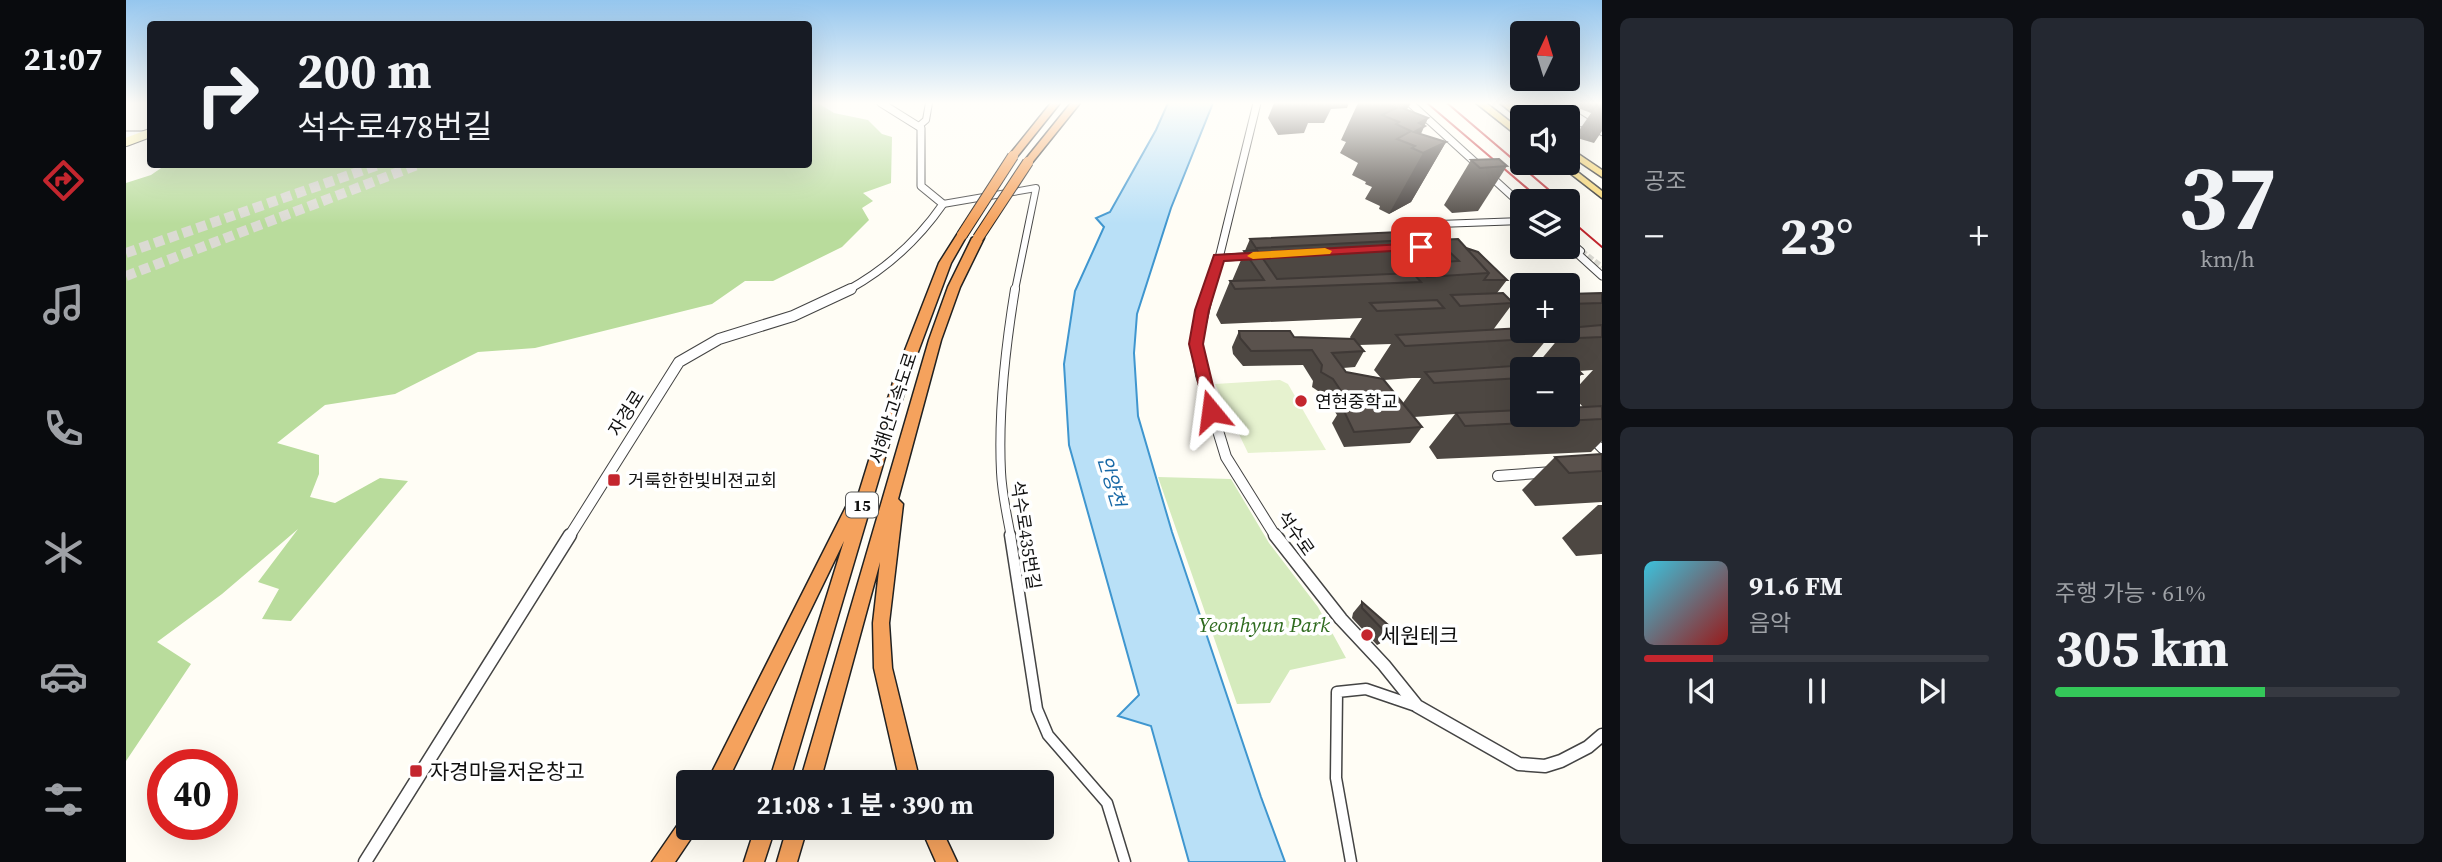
<!DOCTYPE html>
<html lang="ko">
<meta charset="utf-8">
<style>
body{margin:0;font-family:"Source Serif 4","Noto Sans KR",serif;background:#242831;color:#f1f3f6;height:100vh;display:flex;flex-direction:column;font-size:26px;white-space:nowrap}
*{box-sizing:border-box;margin:0}
p{font-size:23px;color:#9ea1a6}
.icon{flex:none;width:38px;height:38px;fill:none;stroke:currentColor;stroke-width:2;stroke-linecap:round;stroke-linejoin:round}
.map{position:relative;flex:1;overflow:hidden}
.side{display:flex;flex-direction:column;gap:18px;padding:18px;background:#0d0f14;width:840px}
.side>*{flex:none}
.hud{position:absolute;left:21px;top:21px;width:665px;height:147px;border-radius:7px;box-shadow:0 7px 28px #0002;background:#171b24;color:#f1f3f6;overflow:hidden}
.needle{width:46px;rotate:4deg}
.buttons{position:absolute;left:1384px;top:21px;display:grid;gap:14px}
.buttons a{display:grid;place-items:center;width:70px;height:70px;border-radius:7px;background:#171b24;box-shadow:0 7px 28px #0002;font-size:35px}
.speed{position:absolute;left:21px;top:749px;display:flex;gap:14px;font-size:35px;font-weight:700;text-align:center}
.speed>*{display:grid;place-content:center;width:91px;height:91px;border-radius:50%;background:#171b24;box-shadow:0 7px 28px #0002;line-height:1}
.speed .limit{border:10px solid #d22;background:#fff;color:#111}
.pin{position:absolute;display:grid;place-items:center;width:60px;height:60px;color:#fff;margin:-30px;border-radius:14px;box-shadow:0 4px 10px #0006}
.me{position:absolute;width:77px;margin:-38px;rotate:344deg;stroke-linejoin:round;filter:drop-shadow(0 0 5px #0008)}
.turn{display:flex;align-items:center;gap:24px;height:147px;padding:0 35px;font-size:32px}
.turn .icon{width:91px;height:91px;stroke-width:2.5}
.turn b{display:block;font-size:49px;line-height:60px}
.big{font-size:52px;font-weight:700;line-height:1.1}
.side .widget{flex:1;display:flex;flex-direction:column;justify-content:center;gap:10px;min-width:0;padding:0 24px;border-radius:10px;background:#242831}
.side .dial{align-items:center;gap:0}
.dial b{font-size:91px;line-height:1}
.song{display:flex;align-items:center;gap:21px}
.cover{width:84px;height:84px;border-radius:10px;background:linear-gradient(135deg,hsl(190 70% 55%),hsl(0 70% 35%))}
.played{height:7px;border-radius:4px;background:linear-gradient(90deg,#c4262e 20%,#363941 20%)}
.keys{display:flex;justify-content:space-around;direction:ltr}
.heat{display:flex;justify-content:space-between;align-items:center;font-size:38px;direction:ltr}
.charge{height:10px;border-radius:5px;background:linear-gradient(90deg,#34c759 61%,#363941 0)}
.side .tiles{flex:1;display:grid;gap:18px;grid-template-columns:repeat(2,1fr)}
.trip{position:absolute;left:550px;top:770px;width:378px;height:70px;border-radius:7px;background:#171b24;box-shadow:0 7px 28px #0002;font-weight:700;line-height:70px;text-align:center}
main{display:flex;flex:1;min-height:0}
.dock{display:flex;flex-direction:column;width:126px;justify-content:space-around;align-items:center;background:#090b0e;color:#9ea1a6}
.dock .icon{width:49px;height:49px}
.dock .current{color:#c4262e}
.dock b{font-size:32px;color:#f1f3f6}
.map>svg:first-child{display:block}
</style>
<main>
<nav class="dock">
<b>21:07</b>
<svg class="icon current" aria-label="directions" viewBox="0 0 24 24"><path d="M12 3l9 9-9 9-9-9zM9 14v-3h6M13 9l2 2-2 2"/></svg>
<svg class="icon" aria-label="music" viewBox="0 0 24 24"><path d="M9 18V5l10-2v13"/><circle cx="6" cy="18" r="3"/><circle cx="16" cy="16" r="3"/></svg>
<svg class="icon" aria-label="phone" viewBox="0 0 24 24"><path d="M5 4h4l2 5-3 2q2 4 5 5l2-3 5 2v4C11 20 4 13 5 4z"/></svg>
<svg class="icon" aria-label="climate" viewBox="0 0 24 24"><path d="M12 3v18M4 7l16 10M4 17L20 7"/></svg>
<svg class="icon" aria-label="car" viewBox="0 0 24 24"><path d="M5 17H2v-5l4-1 3-4h7l3 4 3 1v5h-3M9 17h6M6 11h13"/><circle cx="7" cy="17" r="2"/><circle cx="17" cy="17" r="2"/></svg>
<svg class="icon" aria-label="filters" viewBox="0 0 24 24"><path d="M4 7h16M4 17h16"/><circle cx="9" cy="7" r="2"/><circle cx="15" cy="17" r="2"/></svg>
</nav>
<div class="map">
<svg width="1476" height="862" viewBox="0 0 1476 862">
<rect width="100%" height="100%" fill="#fffdf5"/>
<polygon fill="#d5ebbd" points="1032,477 1105,479 1143,543 1192,607 1220,658 1164,670 1144,703 1111,704"/>
<polygon fill="#b9dc9c" points="683,103 692,103 708,113 742,120 756,134 766,137 765,183 737,193 747,201 736,208 743,220 716,247 647,281 619,281 586,304 409,348 352,352 269,394 199,405 151,443 193,455 193,474 184,497 209,503 254,478 282,481 165,621 136,619 153,589 132,582 172,529 96,594 31,642 65,664 0,761 0,183 25,175 41,164 682,164"/>
<polygon fill="#e6f2cf" points="1154,380 1162,384 1200,450 1122,453 1089,384"/>
<polygon fill="#b9e0f7" stroke="#3f96cf" stroke-width="2" points="1042,103 1087,103 1045,208 1011,314 1008,353 1012,416 1046,532 1135,797 1159,862 1063,862 1025,726 992,716 1013,695 943,445 938,364 949,291 978,227 970,218 984,212 1030,130"/>
<g fill="none" stroke-linecap="round" stroke-linejoin="round">
<polyline stroke="#dbdad3" stroke-width="6" stroke-dasharray="6 2.5" stroke-linecap="butt" points="1455,251 1476,267"/>
<g stroke="#dbdad3" stroke-width="10" stroke-dasharray="10 5" stroke-linecap="butt">
<polyline points="0,253 255,164"/>
<polyline points="0,276 294,164"/>
</g>
<g stroke="#444" stroke-width="8">
<g id="minor-far2">
<polyline points="1430,103 1476,132"/>
<polyline points="1442,124 1476,122"/>
<polyline points="793,126 800,120 803,103"/>
<polyline points="817,204 910,188 889,290"/>
<polyline points="1442,240 1455,251"/>
<polyline points="1093,258 1125,256"/>
<polyline points="1307,261 1287,234 1285,225 1396,221"/>
</g>
</g>
<g stroke="#444" stroke-width="10">
<g id="minor-far1">
<polyline points="1465,438 1476,449"/>
<path d="M 885,537 C 881,516 876,494 875,472 C 872,411 879,350 889,289"/>
</g>
</g>
<g stroke="#444" stroke-width="13">
<g id="minor">
<polyline points="884,535 911,709 922,735 981,803 999,862"/>
<polyline points="1225,862 1210,778 1211,692 1240,689 1287,705"/>
</g>
</g>
<g stroke="#444" stroke-width="9">
<g id="tertiary-far2">
<polyline points="1284,103 1396,205"/>
<polyline points="0,135 17,135"/>
<polyline points="1442,245 1476,276"/>
<path d="M 722,290 C 760,269 792,240 817,204 L 795,186 L 795,128 L 755,103"/>
<polyline points="1082,290 1093,258 1131,103"/>
</g>
</g>
<g stroke="#444" stroke-width="12">
<g id="tertiary-far1">
<polyline points="1083,289 1070,344 1075,375 1100,457 1150,537"/>
<polyline points="1372,476 1427,472"/>
<polyline points="443,537 553,362 593,339 667,316 725,289"/>
</g>
</g>
<g stroke="#444" stroke-width="15">
<g id="tertiary">
<polyline points="1149,535 1215,619 1258,665 1291,706 1393,764 1419,766 1435,761 1462,747 1476,735"/>
<polyline points="239,862 444,535"/>
</g>
</g>
<g stroke="#333" stroke-width="10">
<polyline id="secondary" points="0,142 24,133"/>
</g>
<g stroke="#222" stroke-width="3">
<g id="primary">
<polygon points="1350,103 1360,103 1396,131 1396,137 1393,137"/>
<polygon points="1374,103 1384,103 1401,117 1394,119"/>
<polygon points="1442,147 1476,170 1476,177 1442,154"/>
<polygon points="1431,163 1440,163 1476,191 1476,198"/>
</g>
</g>
<g stroke="#222" stroke-width="3">
<g id="motorway">
<polygon points="925,103 934,103 890,158 884,158 884,154"/>
<polygon points="945,103 954,103 905,164 899,164 899,160"/>
<polygon points="836,232 841,235 825,263 783,376 663,782 643,782 718,541 601,782 581,782 725,497 732,496 769,376 813,263 832,233"/>
<polygon points="852,235 858,238 834,287 815,340 772,499 777,504 763,623 766,668 794,782 774,782 748,668 747,623 754,562 694,782 674,782 803,340 822,287 846,238"/>
<polygon points="562,817 562,828 572,828 549,862 526,862 555,820"/>
<polygon points="629,828 649,828 638,862 618,862"/>
<polygon points="661,828 681,828 671,862 651,862"/>
<polygon points="795,828 815,828 831,862 810,862"/>
</g>
</g>
<use href="#minor-far2" stroke="#fff" stroke-width="6"/>
<use href="#minor-far1" stroke="#fff" stroke-width="8"/>
<use href="#minor" stroke="#fff" stroke-width="10"/>
<use href="#tertiary-far2" stroke="#fff" stroke-width="7"/>
<use href="#tertiary-far1" stroke="#fff" stroke-width="10"/>
<use href="#tertiary" stroke="#fff" stroke-width="12"/>
<use href="#secondary" stroke="#fff6b0" stroke-width="8"/>
<use href="#primary" fill="#f9d66b" fill-rule="evenodd"/>
<use href="#motorway" fill="#f5a25d" fill-rule="evenodd"/>
<g stroke="#c4262e" stroke-width="2">
<polyline points="1301,103 1416,201"/>
<polyline points="1321,103 1436,201"/>
<polyline points="1442,218 1476,247"/>
</g>
<g stroke="#222" stroke-width="12" stroke-linecap="butt">
<g id="motorway-bridge">
<polyline points="836,235 887,156"/>
<polyline points="852,238 902,162"/>
</g>
</g>
<use href="#motorway-bridge" stroke="#f5a25d" stroke-width="10"/>
</g>
<g fill="#4d4742" fill-rule="evenodd">
<polygon points="1148,103 1223,103 1221,108 1205,109 1198,123 1182,123 1178,133 1152,135 1142,118"/>
<polygon points="1232,103 1284,103 1281,110 1302,118 1295,134 1320,142 1285,202 1263,214 1253,209 1254,206 1239,199 1246,187 1239,184 1240,182 1226,175 1232,163 1214,153 1220,142 1215,140"/>
<polygon points="1418,103 1476,103 1476,131 1468,143 1451,138 1454,129 1465,113 1447,106 1440,117 1419,117 1411,115"/>
<polygon points="1345,160 1381,166 1352,211 1326,213 1318,205"/>
<path d="M 1124,239 L 1302,239 L 1281,273 L 1284,273 L 1289,264 L 1296,264 L 1311,240 L 1340,248 L 1381,280 L 1371,293 L 1387,303 L 1367,330 L 1442,331 L 1442,294 L 1476,293 L 1476,441 L 1465,452 L 1311,459 L 1303,447 L 1329,414 L 1288,417 L 1296,427 L 1284,443 L 1218,447 L 1206,423 L 1211,415 L 1198,395 L 1186,387 L 1187,381 L 1177,365 L 1117,366 L 1107,354 L 1106,347 L 1113,331 L 1168,337 L 1225,339 L 1224,337 L 1236,318 L 1095,324 L 1090,315 L 1104,281 L 1106,281 ZM 1422,338 L 1433,338 L 1413,362 L 1401,363 ZM 1265,344 L 1248,370 L 1255,378 L 1220,372 L 1217,368 L 1229,367 L 1238,351 L 1233,345 ZM 1396,369 L 1442,369 L 1442,389 L 1456,374 L 1453,371 L 1467,370 L 1445,394 L 1457,407 L 1396,415 ZM 1286,378 L 1295,378 L 1277,403 L 1258,380 Z"/>
<polygon points="1476,454 1476,502 1409,506 1396,490 1429,457"/>
<polygon points="1472,505 1476,505 1476,554 1450,556 1436,538"/>
<polygon points="1236,602 1269,631 1258,641 1251,645 1226,618 1227,613"/>
</g>
<g fill="#3f3936">
<polygon points="1302,118 1288,146 1282,143 1293,123"/>
<polygon points="1320,142 1285,202 1263,214 1297,153"/>
<polygon points="1269,631 1258,641 1251,645 1261,634"/>
</g>
<g fill="#5a524d" stroke="#3f3936" stroke-width="2">
<polygon points="1260,103 1284,104 1276,108 1302,118 1293,123 1299,126 1288,132 1320,142 1297,153 1286,148 1289,146 1271,139 1285,131 1270,124 1273,122 1256,115 1270,108"/>
<polygon points="1373,159 1381,166 1354,168 1345,160"/>
<polygon points="1295,231 1302,239 1130,248 1124,239"/>
<polygon points="1332,239 1363,273 1301,277 1289,264 1333,261 1311,240"/>
<polygon points="1340,248 1352,252 1381,280 1358,280 1363,273"/>
<polygon points="1131,250 1151,279 1287,273 1295,282 1109,289 1104,281 1138,280 1118,251"/>
<polygon points="1377,293 1387,303 1334,306 1325,295"/>
<polygon points="1476,293 1476,303 1442,304 1442,294"/>
<polygon points="1311,300 1318,308 1251,311 1244,303"/>
<polygon points="1476,325 1476,337 1452,338 1442,328"/>
<polygon points="1396,328 1396,331 1414,331 1422,338 1279,346 1270,335"/>
<polygon points="1113,331 1164,331 1168,337 1228,339 1238,351 1206,353 1220,372 1257,379 1296,427 1228,432 1216,407 1223,403 1207,379 1195,372 1196,365 1186,350 1125,351 1114,338"/>
<polygon points="1442,360 1456,374 1442,375 1442,369 1396,369 1396,378 1308,383 1299,372 1388,366 1386,364"/>
<polygon points="1476,406 1476,419 1339,426 1330,413 1396,410 1396,415 1442,415 1442,408"/>
<polygon points="1476,454 1476,471 1443,473 1429,457"/>
<polygon points="1236,602 1269,631 1261,634 1236,608"/>
</g>
<linearGradient id="sky" x2="0" y2="1"><stop stop-color="#95c6ee"/><stop offset="0.46" stop-color="#fffefa"/><stop offset="1" stop-color="#fffefa" stop-opacity="0"/></linearGradient>
<rect width="1476" height="224" fill="url(#sky)"/>
<polygon fill="#c4262e" stroke="#7f191e" stroke-width="2" points="1295,243 1299,244 1299,249 1098,261 1083,310 1077,344 1093,411 1091,415 1080,415 1063,344 1069,310 1088,255"/>
<polygon fill="#f59e0b" points="1199,248 1206,251 1204,254 1127,259 1121,256 1127,252"/>
<g fill="#c4262e" stroke="#fff" stroke-width="2.5">
<circle cx="1175" cy="401" r="7"/>
<rect x="481" y="473" width="14" height="14" rx="3.5"/>
<circle cx="1241" cy="635" r="7"/>
<rect x="283" y="764" width="14" height="14" rx="3.5"/>
</g>
<g text-anchor="middle" dominant-baseline="central" stroke-width="7" stroke-linejoin="round" paint-order="stroke">
<rect fill="#fff" stroke="#585858" stroke-width="2" x="720" y="492.5" width="32" height="25" rx="5"/>
<g font-size="16" font-weight="bold" fill="#111">
<text x="736" y="505">15</text>
</g>
<g font-size="18" fill="#111" stroke="#fff" text-anchor="start">
<text x="1189" y="401">연현중학교</text>
<text x="502" y="480">거룩한한빛비젼교회</text>
</g>
<g font-size="18" fill="#111" stroke="#fff">
<text transform="translate(767 408) rotate(-72)">서해안고속도로</text>
<text transform="translate(500 413) rotate(-58)">자경로</text>
<text transform="translate(1170 533) rotate(55)">석수로</text>
<text transform="translate(900 535) rotate(81)">석수로435번길</text>
</g>
<g font-size="19" font-style="italic" fill="#1768a6" stroke="#fff">
<text transform="translate(986 481) rotate(73)">안양천</text>
</g>
<g font-size="21" font-style="italic" fill="#2f6b1f" stroke="#fff">
<text x="1138" y="624">Yeonhyun Park</text>
</g>
<g font-size="21" fill="#111" stroke="#fff" text-anchor="start">
<text x="1255" y="635">세원테크</text>
<text x="304" y="771">자경마을저온창고</text>
</g>
</g>
</svg>
<div class="buttons">
<a><svg class="needle" viewBox="-14 -14 28 28"><path d="M0-13l5 13h-10z" fill="#e53935"/><path d="M0 13l5-13h-10z" fill="#9ea1a6"/></svg></a>
<a><svg class="icon" aria-label="sound" viewBox="0 0 24 24"><path d="M4 9h4l5-4v14l-5-4H4zM17 9q2 3 0 6"/></svg></a>
<a><svg class="icon" aria-label="layers" viewBox="0 0 24 24"><path d="M12 4l9 5-9 5-9-5zM3 14l9 5 9-5"/></svg></a>
<a>+</a>
<a>−</a>
</div>
<div class="speed"><div class="limit">40</div></div>
<div class="pin" style="left:1295px;top:247px;background:#d93025"><svg class="icon" aria-label="arrive" viewBox="0 0 24 24"><path d="M6 21V4h12l-3 4 3 4H6"/></svg></div>
<svg class="me" style="left:1085px;top:411px" viewBox="-20 -20 40 40"><path d="M0-17L14 15 0 8-14 15z" fill="#c4262e" stroke="#fff" stroke-width="4"/></svg>
<div class="trip">21:08 · 1 분 · 390 m</div>
<div class="hud">
<div class="turn"><svg class="icon" aria-label="right" viewBox="0 0 24 24"><path d="M7 20v-9h11M14 6l5 5-5 5"/></svg><div><b>200 m</b>석수로478번길</div></div>
</div>
</div>
<section class="side">
<div class="tiles">
<div class="widget"><p>공조</p>
<div class="heat"><a>−</a><b class="big">23°</b><a>+</a></div>
</div>
<div class="widget dial"><b>37</b><p>km/h</p></div>
<div class="widget">
<div class="song"><i class="cover"></i><div><b>91.6 FM</b><p>음악</p></div></div>
<div class="played"></div>
<div class="keys"><svg class="icon" aria-label="previous" viewBox="0 0 24 24"><path d="M18 5L8 12l10 7zM5 5v14"/></svg><svg class="icon" aria-label="pause" viewBox="0 0 24 24"><path d="M8 5v14M16 5v14"/></svg><svg class="icon" aria-label="next" viewBox="0 0 24 24"><path d="M6 5l10 7-10 7zM19 5v14"/></svg></div>
</div>
<div class="widget"><p>주행 가능 · 61%</p><b class="big">305 km</b><div class="charge"></div></div>
</div>
</section>
</main>
